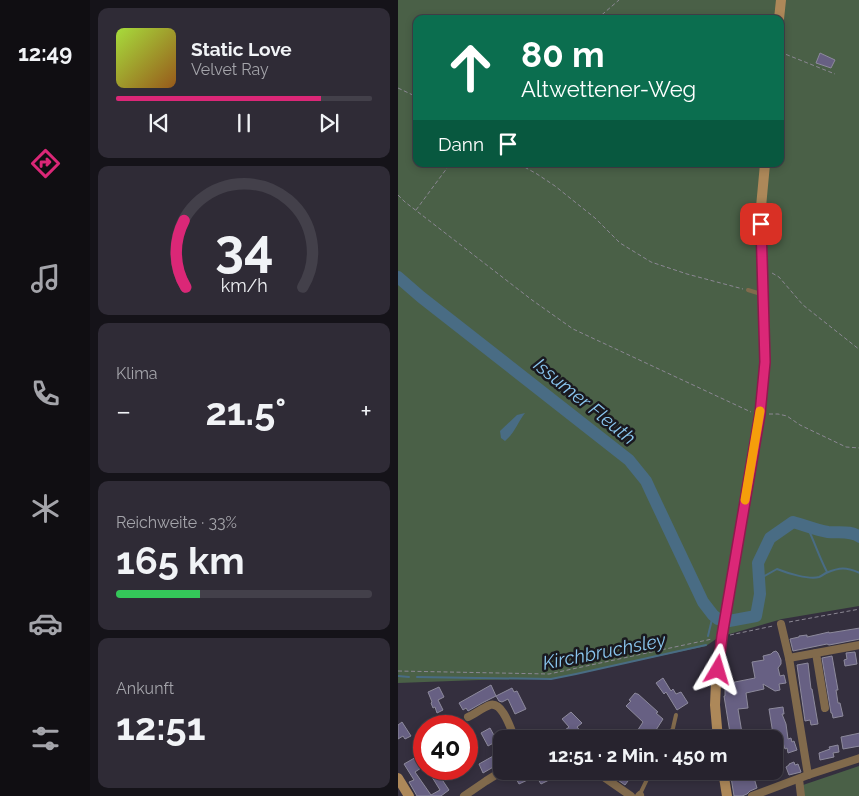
<!DOCTYPE html>
<html lang="de">
<meta charset="utf-8">
<style>
body{margin:0;font-family:Raleway,sans-serif;background:#2f2b36;color:#f1f3f6;height:100vh;display:flex;flex-direction:column;font-size:19px;white-space:nowrap}
*{box-sizing:border-box;margin:0}
p{font-size:16px;color:#a4a4aa}
.icon{flex:none;width:28px;height:28px;fill:none;stroke:currentColor;stroke-width:2;stroke-linecap:round;stroke-linejoin:round}
.map{position:relative;flex:1;overflow:hidden}
.sheet{display:flex;flex-direction:column;gap:8px;padding:8px;background:#151319;width:308px}
.sheet>*{flex:none}
.banner{position:absolute;left:15px;top:15px;width:371px;height:152px;border-radius:10px;box-shadow:0 2px 8px #0003,0 0 0 1px #43404a;background:#0b6e4f;color:#fff;overflow:hidden}
.speed{position:absolute;left:15px;top:715px;display:flex;gap:10px;font-size:25px;font-weight:700;text-align:center}
.speed>*{display:grid;place-content:center;width:65px;height:65px;border-radius:50%;background:#27232e;box-shadow:0 2px 8px #0003,0 0 0 1px #43404a;line-height:1}
.speed .limit{border:8px solid #d22;background:#fff;color:#111}
.pin{position:absolute;display:grid;place-items:center;width:42px;height:42px;color:#fff;margin:-21px;border-radius:10px;box-shadow:0 2px 8px #0006}
.me{position:absolute;width:55px;margin:-28px;rotate:7deg;stroke-linejoin:round;filter:drop-shadow(0 0 4px #0008)}
.turn{display:flex;align-items:center;gap:18px;height:105px;padding:0 25px;font-size:22px}
.turn .icon{width:65px;height:65px;stroke-width:2.5}
.turn b{display:block;font-size:35px;line-height:42px}
.then{display:flex;align-items:center;height:48px;padding:0 25px;background:#0003;gap:10px;font-size:19px}
.big{font-size:38px;font-weight:700;line-height:1.1}
.sheet .tile{flex:1;display:flex;flex-direction:column;justify-content:center;gap:8px;min-width:0;padding:0 18px;border-radius:10px;background:#2f2b36}
.sheet .dial{align-items:center;gap:0}
.dial svg{height:130px;overflow:visible;fill:none;stroke:#43404a;stroke-width:7;stroke-linecap:round;text-anchor:middle}
.dial text{fill:#f1f3f6;stroke:none}
.song{display:flex;align-items:center;gap:15px}
.cover{width:60px;height:60px;border-radius:8px;background:linear-gradient(135deg,hsl(80 70% 55%),hsl(30 70% 35%))}
.played{height:5px;border-radius:2px;background:linear-gradient(90deg,#db2777 80%,#43404a 80%)}
.keys{display:flex;justify-content:space-around;direction:ltr}
.heat{display:flex;justify-content:space-between;align-items:center;font-size:28px;direction:ltr}
.charge{height:8px;border-radius:4px;background:linear-gradient(90deg,#34c759 33%,#43404a 0)}
.trip{position:absolute;left:95px;top:730px;width:290px;height:50px;border-radius:10px;background:#27232e;box-shadow:0 2px 8px #0003,0 0 0 1px #43404a;font-weight:700;line-height:50px;text-align:center}
main{display:flex;flex:1;min-height:0}
.tabs{display:flex;flex-direction:column;width:90px;justify-content:space-around;align-items:center;background:#100e12;color:#a4a4aa}
.tabs .icon{width:35px;height:35px}
.tabs .current{color:#db2777}
.tabs b{font-size:22px;color:#f1f3f6}
.map>svg:first-child{display:block}
</style>
<main>
<nav class="tabs">
<b>12:49</b>
<svg class="icon current" aria-label="directions" viewBox="0 0 24 24"><path d="M12 3l9 9-9 9-9-9zM9 14v-3h6M13 9l2 2-2 2"/></svg>
<svg class="icon" aria-label="music" viewBox="0 0 24 24"><path d="M9 18V5l10-2v13"/><circle cx="6" cy="18" r="3"/><circle cx="16" cy="16" r="3"/></svg>
<svg class="icon" aria-label="phone" viewBox="0 0 24 24"><path d="M5 4h4l2 5-3 2q2 4 5 5l2-3 5 2v4C11 20 4 13 5 4z"/></svg>
<svg class="icon" aria-label="climate" viewBox="0 0 24 24"><path d="M12 3v18M4 7l16 10M4 17L20 7"/></svg>
<svg class="icon" aria-label="car" viewBox="0 0 24 24"><path d="M5 17H2v-5l4-1 3-4h7l3 4 3 1v5h-3M9 17h6M6 11h13"/><circle cx="7" cy="17" r="2"/><circle cx="17" cy="17" r="2"/></svg>
<svg class="icon" aria-label="filters" viewBox="0 0 24 24"><path d="M4 7h16M4 17h16"/><circle cx="9" cy="7" r="2"/><circle cx="15" cy="17" r="2"/></svg>
</nav>
<section class="sheet">
<div class="tile">
<div class="song"><i class="cover"></i><div><b>Static Love</b><p>Velvet Ray</p></div></div>
<div class="played"></div>
<div class="keys"><svg class="icon" aria-label="previous" viewBox="0 0 24 24"><path d="M18 5L8 12l10 7zM5 5v14"/></svg><svg class="icon" aria-label="pause" viewBox="0 0 24 24"><path d="M8 5v14M16 5v14"/></svg><svg class="icon" aria-label="next" viewBox="0 0 24 24"><path d="M6 5l10 7-10 7zM19 5v14"/></svg></div>
</div>
<div class="tile dial"><svg viewBox="0 0 100 80">
<path d="M14 69A42 42 0 1 1 86 69"/>
<path d="M14 69A42 42 0 0 1 13 28" stroke="#db2777"/>
<text x="50" y="56" font-size="32" font-weight="700">34</text>
<text x="50" y="72" font-size="11">km/h</text>
</svg></div>
<div class="tile"><p>Klima</p>
<div class="heat"><a>−</a><b class="big">21.5°</b><a>+</a></div>
</div>
<div class="tile"><p>Reichweite · 33%</p><b class="big">165 km</b><div class="charge"></div></div>
<div class="tile"><p>Ankunft</p><b class="big">12:51</b></div>
</section>
<div class="map">
<svg width="462" height="796" viewBox="0 0 462 796">
<rect width="100%" height="100%" fill="#342f3e"/>
<g fill="#4a6047" fill-rule="evenodd">
<path d="M 0,0 L 461,0 L 461,606 L 384,619 L 321,637 L 308,646 L 154,679 L 81,680 L 0,683 ZM 19,19 L 382,19 L 382,164 L 19,164 Z"/>
<polygon points="461,766 461,796 406,796 405,785"/>
</g>
<path fill="#496c84" d="M 127,413 C 120,422 116,434 107,441 L 103,438 L 102,431 L 119,415 Z"/>
<g fill="none" stroke-linecap="round" stroke-linejoin="round">
<g stroke="#496c84" stroke-width="2">
<path d="M 409,526 C 416,541 421,557 429,572"/>
<path d="M 361,579 L 379,569 C 389,573 411,580 421,577 C 424,576 426,574 428,573 C 442,567 448,567 462,573"/>
<polyline points="310,636 315,615"/>
<polyline points="0,676 11,677"/>
<polyline points="19,677 153,679 178,674 308,645"/>
</g>
<g stroke="#496c84" stroke-width="12">
<polyline points="0,277 23,297 231,460 248,481 254,494 305,602 315,615 320,619"/>
<path d="M 331,621 L 358,616 L 362,594 L 360,563 L 372,538 L 395,522 C 406,525 418,530 430,532 C 440,533 453,530 462,537"/>
</g>
</g>
<g fill="#676083" stroke="#8d8a9c">
<polygon points="422,53 437,60 433,68 418,63"/>
<polygon points="462,628 462,639 431,645 429,644 395,651 392,639 401,637 401,636 409,635 409,637 418,635 431,632 431,633"/>
<polygon points="378,651 380,653 383,660 383,664 380,668 382,676 386,675 388,683 381,684 382,690 377,691 365,684 366,689 348,693 350,708 340,709 345,739 333,739 326,696 327,696 327,684 357,678 354,662 366,660 365,656 373,654 375,652"/>
<polygon points="457,652 459,664 447,666 446,660 449,659 448,653"/>
<polygon points="434,656 440,690 438,690 440,703 442,703 445,716 435,718 434,713 433,713 424,658"/>
<polygon points="410,663 413,689 414,689 420,724 413,725 412,720 407,721 399,665"/>
<polygon points="265,678 273,691 275,689 278,694 283,692 290,703 279,710 268,692 266,694 258,683"/>
<polygon points="93,685 98,696 84,703 70,711 68,708 65,710 61,703"/>
<polygon points="41,687 46,697 40,700 45,710 39,713 37,707 35,708 33,703 34,702 30,692"/>
<polygon points="114,688 116,692 119,691 128,709 117,714 110,699 104,702 101,701 98,696"/>
<polygon points="237,693 239,694 240,694 260,712 258,713 265,719 258,730 260,731 255,739 234,739 245,722 228,706 233,701 231,700"/>
<polygon points="385,707 386,714 384,714 388,724 390,739 393,738 394,742 396,741 399,750 390,753 389,748 387,749 382,733 375,734 371,709"/>
<polygon points="173,712 184,723 179,727 189,739 168,739 172,736 167,730 171,727 164,719"/>
<polygon points="4,722 13,736 7,739 5,736 0,739 0,725"/>
<polygon points="92,728 99,741 90,746 83,733"/>
<polygon points="462,733 462,746 445,749 443,737"/>
<polygon points="440,745 441,752 435,753 436,757 422,760 421,753 432,749 431,747"/>
<polygon points="104,751 104,762 85,773 81,764"/>
<polygon points="20,756 26,766 17,772 33,795 42,790 34,777 35,776 32,771 37,769 51,790 43,796 19,796 11,782 16,780 6,764"/>
<polygon points="396,762 397,765 400,764 403,772 391,775 388,767 391,765 391,764"/>
<polygon points="114,771 157,771 149,775 151,780 143,784 138,776 121,784"/>
<polygon points="207,771 224,771 233,777 227,785"/>
<polygon points="332,771 354,771 359,788 352,791 349,794 344,796 336,796"/>
</g>
<g fill="none" stroke-linecap="round" stroke-linejoin="round">
<g stroke="#8b8793" stroke-width="1" stroke-dasharray="4 2.5" stroke-linecap="butt">
<polyline points="199,19 221,0"/>
<polyline points="382,52 437,74"/>
<polyline points="0,88 19,97"/>
<polyline points="121,164 139,174 157,186 197,218 222,243 253,262 289,274 345,289"/>
<polyline points="0,195 7,202 134,300 175,329 353,412"/>
<polyline points="18,210 52,164"/>
<polyline points="374,273 381,277 405,305 462,350"/>
<polyline points="371,414 380,414 389,416 402,425 448,447 462,448"/>
<polyline points="391,622 462,609"/>
<polyline points="332,635 375,626"/>
<polyline points="0,671 151,674 314,639"/>
</g>
<g stroke="#816a4c" stroke-width="4">
<polyline points="350,290 363,294"/>
<polyline points="270,739 275,728 278,715"/>
<polyline points="242,794 253,771"/>
</g>
<g stroke="#816a4c" stroke-width="8">
<polyline points="383,624 391,658 410,775"/>
<polyline points="418,653 427,708"/>
<polyline points="391,658 462,645"/>
<path d="M 70,717 C 77,714 84,708 92,705 C 105,701 113,730 117,739"/>
<polyline points="197,771 233,796"/>
<polyline points="401,779 403,796"/>
<polyline points="66,796 88,781 104,771"/>
<polyline points="241,796 242,795"/>
<polyline points="354,796 410,775 462,758"/>
</g>
<g stroke="#ad8859" stroke-width="10">
<polyline points="381,19 383,0"/>
<polyline points="320,739 317,705 318,682 324,636 362,415 367,362 363,207 367,164"/>
<polyline points="325,771 329,796"/>
<polyline points="0,778 11,796"/>
</g>
</g>
<g fill="none" stroke-linecap="round" stroke-linejoin="round">
<g stroke="#8e194d" stroke-width="12">
<polyline id="route" points="320,670 324,636 362,414 367,362 363,224"/>
</g>
<use href="#route" stroke="#db2777" stroke-width="9"/>
<polyline stroke="#f59e0b" stroke-width="9" points="347,500 362,411"/>
</g>
<g text-anchor="middle" dominant-baseline="central" stroke-width="5" stroke-linejoin="round" paint-order="stroke">
<g font-size="19" font-style="italic" fill="#8ac6ef" stroke="#1a191f">
<text transform="translate(187 401) rotate(39)">Issumer Fleuth</text>
<text transform="translate(206 651) rotate(-11)">Kirchbruchsley</text>
</g>
</g>
</svg>
<div class="speed"><div class="limit">40</div></div>
<div class="pin" style="left:363px;top:224px;background:#d93025"><svg class="icon" aria-label="arrive" viewBox="0 0 24 24"><path d="M6 21V4h12l-3 4 3 4H6"/></svg></div>
<svg class="me" style="left:320px;top:670px" viewBox="-20 -20 40 40"><path d="M0-17L14 15 0 8-14 15z" fill="#db2777" stroke="#fff" stroke-width="4"/></svg>
<div class="trip">12:51 · 2 Min. · 450 m</div>
<div class="banner">
<div class="turn"><svg class="icon" aria-label="ahead" viewBox="0 0 24 24"><path d="M12 20V5M6 11l6-6 6 6"/></svg><div><b>80 m</b>Altwettener-Weg</div></div>
<div class="then">Dann<svg class="icon" aria-label="arrive" viewBox="0 0 24 24"><path d="M6 21V4h12l-3 4 3 4H6"/></svg></div>
</div>
</div>
</main>
